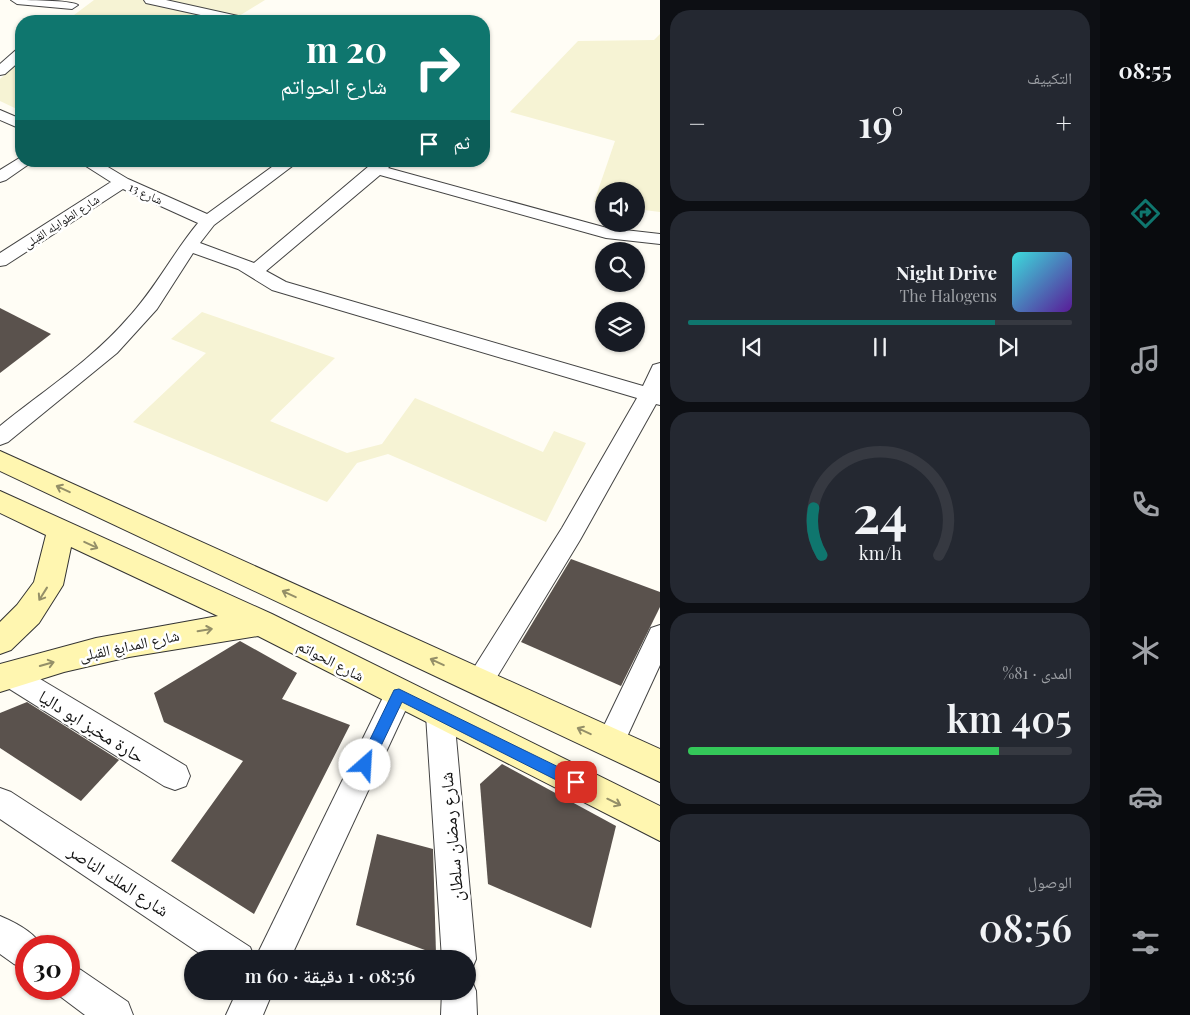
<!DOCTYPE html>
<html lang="ar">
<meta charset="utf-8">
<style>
body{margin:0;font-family:"Playfair Display","Noto Naskh Arabic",serif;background:#242831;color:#f1f3f6;direction:rtl;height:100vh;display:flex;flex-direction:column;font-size:19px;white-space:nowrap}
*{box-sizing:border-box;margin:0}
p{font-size:16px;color:#9ea1a6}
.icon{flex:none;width:28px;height:28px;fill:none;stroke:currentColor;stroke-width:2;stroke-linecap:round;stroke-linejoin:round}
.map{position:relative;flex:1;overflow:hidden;direction:ltr}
.side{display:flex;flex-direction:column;gap:10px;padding:10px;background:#0d0f14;width:440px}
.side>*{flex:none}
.banner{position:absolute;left:15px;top:15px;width:475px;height:152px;border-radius:20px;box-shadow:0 1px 4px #0004;direction:rtl;background:#0f766e;color:#fff;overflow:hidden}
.fabs{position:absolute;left:595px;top:182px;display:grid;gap:10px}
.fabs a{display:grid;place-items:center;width:50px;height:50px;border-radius:50%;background:#171b24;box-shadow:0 1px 4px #0004;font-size:25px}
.speed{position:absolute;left:15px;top:935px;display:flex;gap:10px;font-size:25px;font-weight:700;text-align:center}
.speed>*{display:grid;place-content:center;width:65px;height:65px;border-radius:50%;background:#171b24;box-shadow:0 1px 4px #0004;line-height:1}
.speed .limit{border:8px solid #d22;background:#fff;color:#111}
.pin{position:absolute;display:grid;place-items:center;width:42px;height:42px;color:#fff;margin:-21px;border-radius:10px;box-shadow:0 2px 8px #0006}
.me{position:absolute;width:55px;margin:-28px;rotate:26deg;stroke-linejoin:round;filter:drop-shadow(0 0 4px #0008)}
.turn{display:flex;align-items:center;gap:18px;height:105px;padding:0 20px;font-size:22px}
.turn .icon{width:65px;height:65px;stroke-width:2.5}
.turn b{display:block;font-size:35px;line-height:42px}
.then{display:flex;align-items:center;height:48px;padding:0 20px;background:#0003;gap:10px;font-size:19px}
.big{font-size:38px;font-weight:600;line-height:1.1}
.side .tile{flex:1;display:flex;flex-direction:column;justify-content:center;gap:8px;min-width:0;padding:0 18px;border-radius:20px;background:#242831}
.side .dial{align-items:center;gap:0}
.dial svg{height:130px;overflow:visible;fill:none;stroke:#363941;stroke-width:7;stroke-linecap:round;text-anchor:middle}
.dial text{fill:#f1f3f6;stroke:none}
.song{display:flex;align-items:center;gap:15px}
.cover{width:60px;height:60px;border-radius:8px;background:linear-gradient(135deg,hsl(180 70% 55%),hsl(270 70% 35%))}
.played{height:5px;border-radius:2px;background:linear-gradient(90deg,#0f766e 80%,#363941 80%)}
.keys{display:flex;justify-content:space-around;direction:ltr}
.heat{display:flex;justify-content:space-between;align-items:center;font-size:28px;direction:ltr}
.charge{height:8px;border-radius:4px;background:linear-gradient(90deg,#34c759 81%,#363941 0)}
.trip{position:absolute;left:184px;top:950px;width:292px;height:50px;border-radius:25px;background:#171b24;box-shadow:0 1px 4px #0004;font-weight:600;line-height:50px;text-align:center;direction:rtl}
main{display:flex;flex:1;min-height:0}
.menu{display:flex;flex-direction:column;width:90px;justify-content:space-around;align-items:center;background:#090b0e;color:#9ea1a6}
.menu .icon{width:35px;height:35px}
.menu .current{color:#0f766e}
.menu b{font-size:22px;color:#f1f3f6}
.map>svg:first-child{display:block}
</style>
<main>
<nav class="menu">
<b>08:55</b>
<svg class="icon current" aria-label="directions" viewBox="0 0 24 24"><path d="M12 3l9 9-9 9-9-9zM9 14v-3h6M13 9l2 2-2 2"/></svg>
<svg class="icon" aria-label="music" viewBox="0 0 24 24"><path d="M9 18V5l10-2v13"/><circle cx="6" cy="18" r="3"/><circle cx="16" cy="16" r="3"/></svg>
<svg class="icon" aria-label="phone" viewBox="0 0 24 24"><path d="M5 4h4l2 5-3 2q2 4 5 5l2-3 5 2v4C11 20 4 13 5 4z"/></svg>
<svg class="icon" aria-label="climate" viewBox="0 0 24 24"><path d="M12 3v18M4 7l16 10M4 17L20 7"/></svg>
<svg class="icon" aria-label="car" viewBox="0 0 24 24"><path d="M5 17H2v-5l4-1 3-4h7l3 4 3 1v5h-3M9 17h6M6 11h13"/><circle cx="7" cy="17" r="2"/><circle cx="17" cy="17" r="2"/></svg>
<svg class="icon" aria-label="filters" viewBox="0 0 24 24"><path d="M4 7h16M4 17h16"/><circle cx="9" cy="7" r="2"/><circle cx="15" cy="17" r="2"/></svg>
</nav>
<section class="side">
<div class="tile"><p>التكييف</p>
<div class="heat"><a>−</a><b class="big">19°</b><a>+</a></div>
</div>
<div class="tile">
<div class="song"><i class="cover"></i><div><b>Night Drive</b><p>The Halogens</p></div></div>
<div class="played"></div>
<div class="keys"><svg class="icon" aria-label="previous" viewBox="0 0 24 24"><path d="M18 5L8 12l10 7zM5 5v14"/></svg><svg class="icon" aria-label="pause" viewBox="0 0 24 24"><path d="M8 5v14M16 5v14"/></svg><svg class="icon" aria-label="next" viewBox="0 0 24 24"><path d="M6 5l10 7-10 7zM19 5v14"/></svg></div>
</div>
<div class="tile dial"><svg viewBox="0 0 100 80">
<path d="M14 69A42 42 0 1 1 86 69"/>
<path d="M14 69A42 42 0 0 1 9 40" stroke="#0f766e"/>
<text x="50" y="56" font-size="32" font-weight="700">24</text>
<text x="50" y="72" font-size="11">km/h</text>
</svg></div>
<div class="tile"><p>المدى · 81%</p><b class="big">405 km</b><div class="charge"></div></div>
<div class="tile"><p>الوصول</p><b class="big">08:56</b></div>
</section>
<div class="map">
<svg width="660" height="1015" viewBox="0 0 660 1015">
<rect width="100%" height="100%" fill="#fffdf5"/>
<g fill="#f6f3d4">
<polygon points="94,0 265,0 231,21 66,21"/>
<polygon points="660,34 660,212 636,209 636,191 604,191 604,204 594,202 615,141 510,112 578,41 654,40"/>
<polygon points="21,59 21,111 0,101 0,79"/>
<polygon points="202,312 335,358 270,421 347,453 382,444 415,398 543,452 554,431 586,443 546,522 388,454 357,463 327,502 133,422 206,353 171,339"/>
</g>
<g fill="#5a524d">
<polygon points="0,308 51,334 0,373"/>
<polygon points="571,559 660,592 660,607 621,686 521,642"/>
<polygon points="240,641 297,673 282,699 350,725 254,914 171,861 243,761 164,722 154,693"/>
<polygon points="27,702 119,760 81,801 0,748 0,713"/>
<polygon points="502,764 616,826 591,928 488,884 480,784"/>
<polygon points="377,834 433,849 436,954 356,925"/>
</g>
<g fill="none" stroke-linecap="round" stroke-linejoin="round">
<g stroke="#444" stroke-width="2">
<g id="street">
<path d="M 11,0 C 25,0 70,0 78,5 L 72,9 L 17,4 Z"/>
<polygon points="144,0 166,0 247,18 249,21 228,21 146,3"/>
<polygon points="21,49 21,60 5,74 0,75 0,64 16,50"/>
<polygon points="0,110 21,119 21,129 0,120"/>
<polygon points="21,157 21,161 31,161 29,164 6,180 0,182 0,170"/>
<path d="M 78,161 L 98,161 L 128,179 L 207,214 L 280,161 L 299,161 L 214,225 L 200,243 L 254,263 L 369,166 L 377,161 L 395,161 L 388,168 L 607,228 L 660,234 L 660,244 L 606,238 L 380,175 L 266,271 L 286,282 L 643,386 L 653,365 L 660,363 L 660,405 L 656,404 L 580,540 L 489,690 L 479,694 L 469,690 L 465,682 L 562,528 L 637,398 L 272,290 L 238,269 L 193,253 L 157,309 L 117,353 L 8,442 L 0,445 L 0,426 C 43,391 92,360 128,318 C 155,289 173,253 198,223 L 123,189 L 6,265 L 0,266 L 0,253 L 111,182 Z"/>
<polygon points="660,625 660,665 620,752 610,756 600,752 595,743 600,734 651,628"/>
<polygon points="10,663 20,667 186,766 190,776 186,786 175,790 164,786 0,683 0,667"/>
<polygon points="399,682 409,685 413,694 290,959 255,959 389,685"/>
<polygon points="440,702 450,706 454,715 476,959 471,971 468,973 468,959 442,959 426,715 430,706"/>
<polygon points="0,788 11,792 250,947 255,959 208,959 0,819"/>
<path d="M 0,916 C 14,922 35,932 41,946 L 26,946 L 26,969 L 14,964 L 0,954 Z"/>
<polygon points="69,965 81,970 128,1002 133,1015 85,1015 57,994 54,989 69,989"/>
<polygon points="468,977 471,979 476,991 477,1015 441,1015 442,991 468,991"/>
<polygon points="237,991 273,991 263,1015 226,1015"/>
</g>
</g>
<g stroke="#333" stroke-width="2">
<g id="secondary">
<polygon points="0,451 660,749 660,782 0,471"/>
<polygon points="0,491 272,614 660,806 660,841 258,636 129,657 64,672 0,692 0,664 96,638 218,616 71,547 63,585 58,593 39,623 11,650 0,654 0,622 17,605 34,582 46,535 0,513"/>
</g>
</g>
<use href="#street" fill="#fff" fill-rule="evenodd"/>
<use href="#secondary" fill="#fff6b0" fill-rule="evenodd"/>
</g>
<defs><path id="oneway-shaft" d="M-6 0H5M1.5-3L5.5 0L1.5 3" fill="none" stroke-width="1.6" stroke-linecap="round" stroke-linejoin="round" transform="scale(1.25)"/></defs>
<g stroke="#948f68">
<use href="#oneway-shaft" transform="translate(63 489) rotate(-155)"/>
<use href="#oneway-shaft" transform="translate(91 545) rotate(25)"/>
<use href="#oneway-shaft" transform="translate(43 594) rotate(122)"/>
<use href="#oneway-shaft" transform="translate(289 594) rotate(-155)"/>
<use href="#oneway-shaft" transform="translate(205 630) rotate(-9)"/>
<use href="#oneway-shaft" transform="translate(437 662) rotate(-155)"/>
<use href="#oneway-shaft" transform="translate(47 664) rotate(-16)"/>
<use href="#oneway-shaft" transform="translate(584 731) rotate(-155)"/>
<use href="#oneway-shaft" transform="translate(614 802) rotate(26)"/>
</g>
<polygon fill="#1a73e8" stroke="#114b97" points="399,689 581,778 583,782 581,787 576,789 570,787 402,702 370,769 365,771 360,769 358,765 360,760 394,690"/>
<g text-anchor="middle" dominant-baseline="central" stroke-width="5" stroke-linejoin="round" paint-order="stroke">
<g font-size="12" fill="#111" stroke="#fff">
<text transform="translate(146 193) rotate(24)">شارع 13</text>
<text transform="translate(61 221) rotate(-33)">شارع الطوايله القبلى</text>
</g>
<g font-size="15" fill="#111" stroke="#fff">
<text transform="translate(129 645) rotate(-12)">شارع المدابغ القبلى</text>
<text transform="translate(331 660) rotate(27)">شارع الحواتم</text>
</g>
<g font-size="18" fill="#111" stroke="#fff">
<text transform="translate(92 726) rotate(32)">حارة مخبز ابو داليا</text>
<text transform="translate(451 837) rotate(-95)">شارع رمضان سلطان</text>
<text transform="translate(119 880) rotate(33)">شارع الملك الناصر</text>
</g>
</g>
</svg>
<div class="fabs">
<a><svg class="icon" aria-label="sound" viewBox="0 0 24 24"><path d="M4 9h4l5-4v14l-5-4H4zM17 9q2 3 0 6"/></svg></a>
<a><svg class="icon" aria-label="search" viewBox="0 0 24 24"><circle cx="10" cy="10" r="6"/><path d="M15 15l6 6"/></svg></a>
<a><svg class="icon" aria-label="layers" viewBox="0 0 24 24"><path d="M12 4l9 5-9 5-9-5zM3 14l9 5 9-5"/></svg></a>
</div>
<div class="speed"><div class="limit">30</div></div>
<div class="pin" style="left:576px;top:782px;background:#d93025"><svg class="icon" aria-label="arrive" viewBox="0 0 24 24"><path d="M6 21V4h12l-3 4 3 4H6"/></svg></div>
<svg class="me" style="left:365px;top:765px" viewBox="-20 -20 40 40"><circle r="19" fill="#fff"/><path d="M0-13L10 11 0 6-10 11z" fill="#1a73e8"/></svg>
<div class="trip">08:56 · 1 دقيقة · 60 m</div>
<div class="banner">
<div class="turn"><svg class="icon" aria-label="right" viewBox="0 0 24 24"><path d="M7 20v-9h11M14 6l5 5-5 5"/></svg><div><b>20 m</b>شارع الحواتم</div></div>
<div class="then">ثم<svg class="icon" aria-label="arrive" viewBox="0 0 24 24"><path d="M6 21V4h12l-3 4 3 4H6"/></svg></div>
</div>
</div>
</main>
